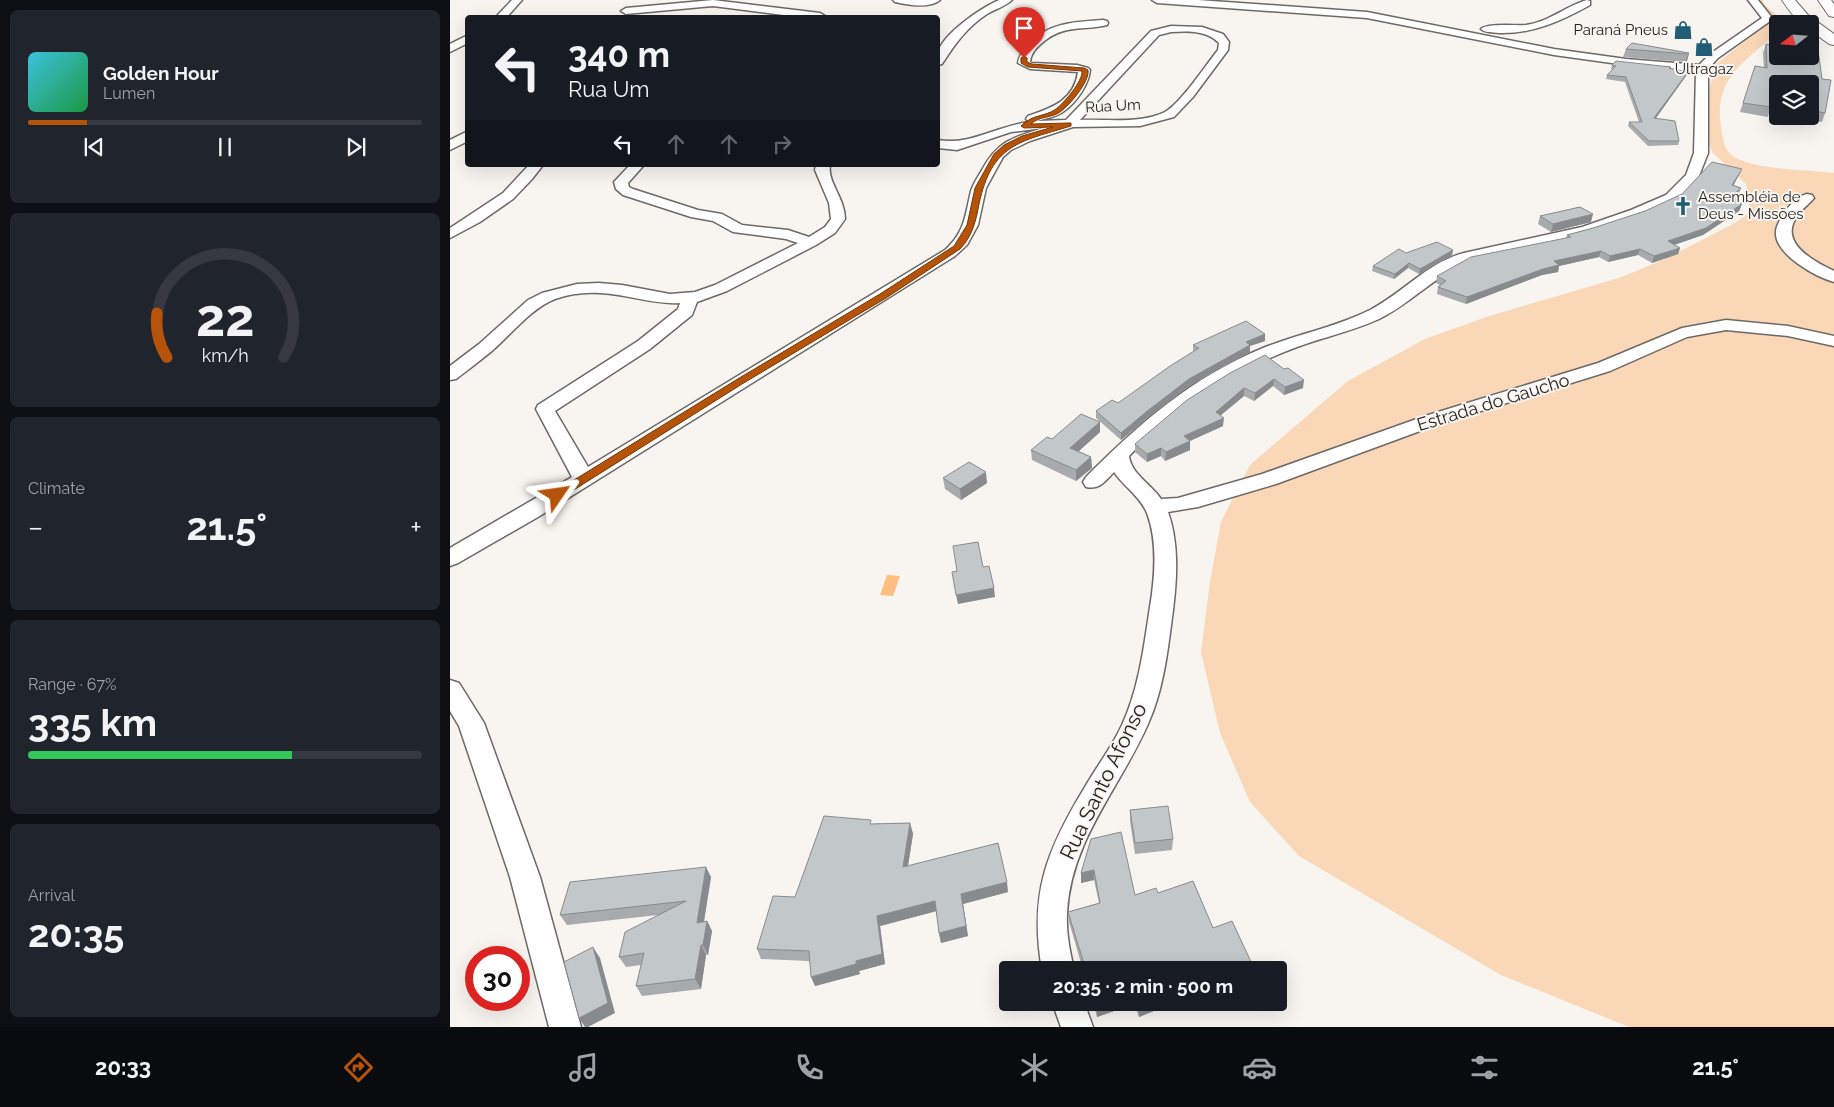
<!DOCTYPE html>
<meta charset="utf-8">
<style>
body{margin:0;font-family:Raleway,sans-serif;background:#20242c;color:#f1f3f6;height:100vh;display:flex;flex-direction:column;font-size:19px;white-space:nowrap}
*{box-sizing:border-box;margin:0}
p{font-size:16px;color:#9ea1a6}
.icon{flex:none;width:28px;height:28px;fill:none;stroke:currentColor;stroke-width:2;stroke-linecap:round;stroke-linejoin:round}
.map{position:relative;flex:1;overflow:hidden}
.sheet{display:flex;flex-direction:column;gap:10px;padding:10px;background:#0d0f14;width:450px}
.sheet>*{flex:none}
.top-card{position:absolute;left:15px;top:15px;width:475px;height:152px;border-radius:5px;box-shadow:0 5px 20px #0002;background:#171b24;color:#f1f3f6;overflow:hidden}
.needle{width:32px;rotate:253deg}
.tools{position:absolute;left:1319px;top:15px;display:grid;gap:10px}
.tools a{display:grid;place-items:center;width:50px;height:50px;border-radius:5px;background:#171b24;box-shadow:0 5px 20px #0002;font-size:25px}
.speed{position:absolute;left:15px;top:946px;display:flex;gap:10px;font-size:25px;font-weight:700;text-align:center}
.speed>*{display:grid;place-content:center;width:65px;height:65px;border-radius:50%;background:#171b24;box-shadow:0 5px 20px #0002;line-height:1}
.speed .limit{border:8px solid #d22;background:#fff;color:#111}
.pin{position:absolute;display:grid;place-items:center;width:42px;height:42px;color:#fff;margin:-51px -21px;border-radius:50% 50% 50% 0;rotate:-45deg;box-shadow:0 0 5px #0007}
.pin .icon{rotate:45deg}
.me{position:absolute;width:55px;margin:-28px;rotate:58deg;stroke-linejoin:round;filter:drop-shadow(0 0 4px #0008)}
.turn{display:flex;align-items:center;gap:18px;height:105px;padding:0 20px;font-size:22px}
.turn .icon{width:65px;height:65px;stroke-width:2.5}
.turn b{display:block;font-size:35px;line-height:42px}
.lanes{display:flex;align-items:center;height:48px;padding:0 20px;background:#0003;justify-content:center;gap:25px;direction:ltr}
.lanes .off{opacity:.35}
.big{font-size:38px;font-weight:700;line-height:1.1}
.sheet .widget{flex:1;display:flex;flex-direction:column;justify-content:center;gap:8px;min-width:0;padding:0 18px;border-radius:8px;background:#20242c}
.sheet .dial{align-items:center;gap:0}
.dial svg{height:130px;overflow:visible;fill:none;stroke:#363941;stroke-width:7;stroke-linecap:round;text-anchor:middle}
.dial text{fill:#f1f3f6;stroke:none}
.song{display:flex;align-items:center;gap:15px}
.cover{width:60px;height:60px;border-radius:8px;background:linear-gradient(135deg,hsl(190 70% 55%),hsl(140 70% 35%))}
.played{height:5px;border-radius:2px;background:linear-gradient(90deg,#b45309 15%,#363941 15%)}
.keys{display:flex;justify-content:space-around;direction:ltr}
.heat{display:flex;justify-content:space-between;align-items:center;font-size:28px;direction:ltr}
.charge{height:8px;border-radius:4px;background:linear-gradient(90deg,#34c759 67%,#363941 0)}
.trip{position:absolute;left:549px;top:961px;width:288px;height:50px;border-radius:5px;background:#171b24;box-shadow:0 5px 20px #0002;font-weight:700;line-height:50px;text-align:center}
.tabs{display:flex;height:80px;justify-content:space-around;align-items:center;background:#090b0e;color:#9ea1a6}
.tabs .icon{width:35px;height:35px}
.tabs .selected{color:#b45309}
.tabs b{font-size:22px;color:#f1f3f6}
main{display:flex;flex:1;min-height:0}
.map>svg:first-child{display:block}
</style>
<main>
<section class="sheet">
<div class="widget">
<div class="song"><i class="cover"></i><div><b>Golden Hour</b><p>Lumen</p></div></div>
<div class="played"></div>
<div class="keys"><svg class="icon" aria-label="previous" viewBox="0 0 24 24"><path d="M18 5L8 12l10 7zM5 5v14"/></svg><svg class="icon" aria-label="pause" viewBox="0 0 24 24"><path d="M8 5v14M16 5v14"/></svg><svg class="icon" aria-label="next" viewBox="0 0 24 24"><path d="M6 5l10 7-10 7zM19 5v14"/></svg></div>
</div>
<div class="widget dial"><svg viewBox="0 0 100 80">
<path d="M14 69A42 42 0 1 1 86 69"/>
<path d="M14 69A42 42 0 0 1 8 42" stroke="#b45309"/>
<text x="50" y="56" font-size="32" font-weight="700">22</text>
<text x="50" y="72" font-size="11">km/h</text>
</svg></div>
<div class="widget"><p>Climate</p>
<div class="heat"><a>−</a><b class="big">21.5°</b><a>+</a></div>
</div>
<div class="widget"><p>Range · 67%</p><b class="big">335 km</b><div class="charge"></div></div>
<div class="widget"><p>Arrival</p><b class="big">20:35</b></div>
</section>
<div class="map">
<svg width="1384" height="1027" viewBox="0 0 1384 1027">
<rect width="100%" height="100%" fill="#f8f4f0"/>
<path fill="#f9d7b7" d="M 1305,0 L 1313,0 L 1314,4 L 1336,24 L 1328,24 L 1327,33 C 1293,64 1261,78 1272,133 C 1274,144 1275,152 1286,158 C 1308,170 1358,170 1384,173 L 1384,1027 L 1179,1027 L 1051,975 L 849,856 L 800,802 L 770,733 L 751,652 L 760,582 L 771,522 L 800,465 L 898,381 L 975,339 L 1039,316 L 1169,278 L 1215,259 L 1285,223 L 1297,214 L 1300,202 L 1296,184 L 1262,152 L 1258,138 L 1259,91 L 1265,65 L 1321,20 Z"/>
<polygon fill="#fdbe7f" points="437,575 450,576 443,596 430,595"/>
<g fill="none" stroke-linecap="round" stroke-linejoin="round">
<g stroke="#6d6966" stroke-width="3">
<g id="minor">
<polygon points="62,0 72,0 56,18 45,18"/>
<polygon points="263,0 370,13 375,16 357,18 263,6 176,14 171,11 176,8"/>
<path d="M 443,0 L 490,0 C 479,9 458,5 445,2 Z"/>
<path d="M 549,0 L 562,0 C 556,6 545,9 537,14 C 517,27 505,44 492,64 L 488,65 C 488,62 487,57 488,53 C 492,34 531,8 549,0 Z"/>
<path d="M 702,0 L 748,0 L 917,12 L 1104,49 L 1176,59 L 1249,65 L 1260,54 L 1312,18 L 1298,0 L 1308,0 L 1323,19 L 1268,58 L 1258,69 L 1258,153 L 1249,176 L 1226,201 L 1191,216 L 1141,233 L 1019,262 C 985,275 962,303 929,319 C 903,331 874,337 847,347 C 784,370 725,408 679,456 C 681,474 701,484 711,499 L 728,498 L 812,474 L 975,416 L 1148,363 L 1232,328 L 1276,320 L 1338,326 L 1384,336 L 1384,346 L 1338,336 L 1276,330 L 1237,337 L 1160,371 L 989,424 L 826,484 L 748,507 L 718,512 C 729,543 727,578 723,610 C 718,648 714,689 698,724 C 670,788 620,841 617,914 C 616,933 620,951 624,970 L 592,970 C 579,895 596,851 635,787 C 647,766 662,747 672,725 C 689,689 694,646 700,607 C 705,577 708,542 697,513 C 690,496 674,487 664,472 C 655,481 650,490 636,487 L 633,482 L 636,477 C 690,423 741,378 813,348 C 848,334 886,327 920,310 C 953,293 978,262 1014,253 L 1132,227 L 1181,210 L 1216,195 L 1236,175 L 1244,153 L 1246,72 L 1176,65 L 1104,55 L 917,18 L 707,3 Z"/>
<path d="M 1137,0 L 1140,1 L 1140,5 C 1111,21 1083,34 1049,33 C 1042,32 1035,33 1031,29 C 1037,23 1066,26 1076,25 C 1099,22 1116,6 1137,0 Z"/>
<path d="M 653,20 L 657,21 L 658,23 L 657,25 C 632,31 615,24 593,42 C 586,48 581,53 580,62 L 582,63 L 627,65 L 638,68 L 640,70 C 639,84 626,103 614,111 C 607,117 596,118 587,121 L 616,120 L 701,31 L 721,26 L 752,27 L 773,34 L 779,42 L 778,50 L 743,97 L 724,117 L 690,126 L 623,127 L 580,141 L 561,150 L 553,157 L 536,188 L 528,225 L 517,245 L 505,256 L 88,517 L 8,563 L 0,566 L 0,548 L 122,477 L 86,409 L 88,405 L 188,341 L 228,309 L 230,303 C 204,305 177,294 150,293 C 135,292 119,294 105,299 C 83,307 60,335 43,350 C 31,360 19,369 6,379 L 0,380 L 0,366 L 29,344 L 78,300 L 92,293 L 127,284 L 149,283 L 172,285 L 220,294 L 245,292 L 265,285 L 348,243 L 336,239 L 283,232 L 263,221 L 241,217 L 173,195 L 166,189 L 164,182 L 180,165 L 194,165 L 178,183 L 179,187 L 183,189 L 248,210 L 272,214 L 292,225 L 338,230 L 359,237 L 375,227 L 381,219 L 379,203 L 365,170 L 366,165 L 380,165 C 377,182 395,198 395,219 L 385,233 L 366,245 L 277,291 L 247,302 L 242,315 L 200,349 L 105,411 L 138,467 L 495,250 C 515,232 515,216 521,191 C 523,184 528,177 532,170 C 548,141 562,138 593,128 L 561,132 L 507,150 L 488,148 L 488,140 C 519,146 547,126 579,122 L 576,119 L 578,116 C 601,108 624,101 628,72 L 580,69 L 568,63 C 569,55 574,49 580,43 C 600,22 626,22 653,20 ZM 721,32 C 737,31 757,30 769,43 L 768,50 C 755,66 731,103 715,112 C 691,124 656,119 630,120 L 709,35 Z"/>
<polygon points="18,35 18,43 0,52 0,44"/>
<polygon points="18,131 18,141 0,150 0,140"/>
<polygon points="79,165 93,165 82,179 63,199 30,222 0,238 0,228 53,193"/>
<path d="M 1357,194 L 1362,195 L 1364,198 C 1359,204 1352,209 1348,215 C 1327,242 1363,261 1384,271 L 1384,282 C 1366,277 1328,256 1326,235 C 1325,227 1330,220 1334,213 C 1339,206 1348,196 1357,194 Z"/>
<polygon points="0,680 9,683 34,723 90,877 131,1027 99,1027 60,877 9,726 0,711"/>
<polygon points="602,1002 634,1002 643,1027 611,1027"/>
</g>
</g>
<g stroke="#6d6966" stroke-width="2">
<g id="highway">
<path d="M 1332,0 L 1345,0 L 1358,15 L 1384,34 L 1384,45 L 1379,44 L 1360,30 L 1360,24 C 1347,24 1339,10 1332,0 Z"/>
<polygon points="1368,0 1381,0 1384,4 1384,17 1379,16"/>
</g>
</g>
<use href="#minor" fill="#fff" fill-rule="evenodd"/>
<use href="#highway" fill="#fff" fill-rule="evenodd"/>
</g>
<g fill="#a7abad">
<polygon points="1316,44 1328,46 1328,56 1360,56 1360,49 1368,50 1372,79 1381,80 1375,113 1372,122 1338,116 1360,116 1360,84 1328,84 1328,115 1319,113 1318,117 1290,112 1305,66 1314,68 1313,53"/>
<polygon points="1176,49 1239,53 1237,61 1235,62 1173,57"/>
<polygon points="1162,65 1220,68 1236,76 1206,118 1229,141 1228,145 1198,146 1178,126 1179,122 1189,122 1175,82 1156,79 1157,75 1163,69 1161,69"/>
<polygon points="1289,175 1283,186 1291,188 1287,200 1285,202 1292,204 1289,211 1253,235 1224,245 1230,248 1228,254 1202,263 1188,255 1158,262 1149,257 1109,266 1108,272 1092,275 1016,304 987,294 988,287 990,285 986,283 987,276 1116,238 1117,235 1143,228 1195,211"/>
<polygon points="1090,216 1141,222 1101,232 1088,224"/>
<polygon points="1003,250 1002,255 969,274 958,268 944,279 922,271 923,266 956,253"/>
<polygon points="815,341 800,346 800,352 739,386 696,419 671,440 646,418 646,411 668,403 743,352 743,345"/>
<polygon points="834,369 853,388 834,395 823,386 804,401 794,396 771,415 773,426 740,441 740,450 715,461 711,456 697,462 685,452 685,444 737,400"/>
<polygon points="650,422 650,432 629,451 641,457 642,468 626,481 582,460 581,450 602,439"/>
<polygon points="493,478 537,483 511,500 495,489"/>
<polygon points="680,810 723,839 722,850 685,854 680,821"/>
<polygon points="460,823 463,834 458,866 558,892 513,904 518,936 491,943 489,933 486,911 430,926 435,964 409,971 410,974 365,986 359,961 311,959 307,949 345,897 422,824"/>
<polygon points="641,839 685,895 708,893 763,928 801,970 633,970 619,922 618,912 649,903 644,880 631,883 631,873"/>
<polygon points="261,877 254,922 257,921 262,931 258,955 256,955 251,989 192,996 186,986 191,965 176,967 169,957 208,915 117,925 110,915"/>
<polygon points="643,1002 726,1002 689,1017 684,1004 647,1017"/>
</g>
<g fill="#888b8d">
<polygon points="1239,53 1237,61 1235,62 1238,54"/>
<polygon points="1238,72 1236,76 1203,122 1204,118"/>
<polygon points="1292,169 1289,175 1280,191 1282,185"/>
<polygon points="1290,194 1287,200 1279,207 1281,201"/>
<polygon points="1292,204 1289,211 1253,235 1215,248 1218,241"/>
<polygon points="1143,214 1141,222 1101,232 1103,224"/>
<polygon points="1230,248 1228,254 1202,263 1204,256"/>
<polygon points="1190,249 1188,255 1158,262 1160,256"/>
<polygon points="1003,250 1002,255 969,274 970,269"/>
<polygon points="1151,251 1149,257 1109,266 1108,272 1092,275 1016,304 1017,297 1093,269 1104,261"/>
<polygon points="959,263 958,268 944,279 945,274"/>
<polygon points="815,334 815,341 800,346 800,352 739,386 696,419 671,440 671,433 696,412 739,379 796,342"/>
<polygon points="824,379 823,386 804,401 805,393"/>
<polygon points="854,380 853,388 834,395 835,387"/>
<polygon points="794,388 794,396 765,420 766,412"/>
<polygon points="774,418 773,426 733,444 734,436"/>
<polygon points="650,422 650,432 621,458 620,448"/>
<polygon points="740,441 740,450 715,461 716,452"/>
<polygon points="711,448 711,456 697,462 697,454"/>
<polygon points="641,457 642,468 626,481 626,470"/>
<polygon points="536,472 537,483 511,500 510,489"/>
<polygon points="544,588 545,597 508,604 506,595"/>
<polygon points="460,823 463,834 456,878 453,867"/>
<polygon points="256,867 261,877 252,933 247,923"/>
<polygon points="644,870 644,880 631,883 631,873"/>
<polygon points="557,882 558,892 513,904 518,936 491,943 489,933 511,894"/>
<polygon points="485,901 487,911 430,926 435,964 409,971 410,974 365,986 361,977 406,961 427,916"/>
<polygon points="257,921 262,931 258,955 253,945"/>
<polygon points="251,945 256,955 251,989 245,979"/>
<polygon points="143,947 150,958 165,1013 138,1027 135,1027 129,1018"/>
<polygon points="802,964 801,970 786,970"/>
<polygon points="661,1002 684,1002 684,1004 647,1017 647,1007"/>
<polygon points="702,1002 726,1002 689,1017 689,1007"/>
</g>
<g fill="#c2c7c9" stroke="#888b8d">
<polygon points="1182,43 1239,53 1238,54 1176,49"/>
<polygon points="1316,44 1328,46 1328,56 1360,56 1360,49 1368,50 1372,79 1381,80 1375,113 1360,110 1360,84 1328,84 1328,105 1322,104 1321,107 1293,103 1305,66 1317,68"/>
<polygon points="1166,61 1221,67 1219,68 1238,72 1204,118 1225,121 1229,141 1199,141 1179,122 1192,122 1176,77 1157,75 1166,66 1162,65"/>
<polygon points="1262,162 1292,169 1282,185 1291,188 1285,193 1290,194 1281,201 1292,204 1256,228 1218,241 1230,248 1204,256 1190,249 1160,256 1151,251 1104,261 1109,265 1093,269 1017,297 988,287 996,281 987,276 1021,257 1121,237 1117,235 1143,228 1195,211 1232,194"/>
<polygon points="1130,207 1143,214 1103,224 1090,216"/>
<polygon points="987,242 1003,250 970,269 959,263 945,274 923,266 949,249 956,253"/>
<polygon points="796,321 815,334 796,342 800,345 739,379 696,412 671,433 646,411 662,400 668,403 720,366 749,348 743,345"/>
<polygon points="815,355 834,369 838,368 854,380 835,387 824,379 805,393 794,388 766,412 774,418 734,436 740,441 716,452 711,448 697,454 685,444 737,400 780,373"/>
<polygon points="631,414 650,422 620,448 641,457 626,470 581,450 597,437 602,439"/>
<polygon points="519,462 536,472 510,489 493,478"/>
<polygon points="528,542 533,567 539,566 544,588 506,595 502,572 507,571 503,546"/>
<polygon points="718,806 723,839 685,843 680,810"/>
<polygon points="374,816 421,820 420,824 460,823 453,867 548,843 557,882 511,894 516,926 489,933 485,901 427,916 432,954 406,961 406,964 361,977 359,951 307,949 323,896 345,897"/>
<polygon points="671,832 685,895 706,888 708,893 743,881 763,928 782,921 802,964 786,970 636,970 618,912 650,903 644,870 631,873 641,839"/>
<polygon points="256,867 247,923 257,921 253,945 251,945 245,979 186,986 194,953 169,957 175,932 236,901 110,915 120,882"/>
<polygon points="143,947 158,1003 129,1018 114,962"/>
<polygon points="645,1002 661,1002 647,1007"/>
<polygon points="687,1002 702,1002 689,1007"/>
</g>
<path fill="#b45309" stroke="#753606" d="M 574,56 L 577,58 L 577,62 L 582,64 L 634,68 L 638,70 C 640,81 620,105 610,112 C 602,118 589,116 581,124 L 618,123 L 621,123 L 621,126 C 569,142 542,144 529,204 C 526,221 522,237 510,249 L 436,298 L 292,384 L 111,498 L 103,498 L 101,495 L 103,493 L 286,380 L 430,294 L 504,246 L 517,225 L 525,188 L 544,154 L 554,145 L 572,136 L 603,127 L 574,128 L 571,126 C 582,114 595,117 606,109 C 614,103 633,81 632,71 L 578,67 L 571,63 L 571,58 Z"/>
<defs>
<g id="shop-bare" transform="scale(1.5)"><path d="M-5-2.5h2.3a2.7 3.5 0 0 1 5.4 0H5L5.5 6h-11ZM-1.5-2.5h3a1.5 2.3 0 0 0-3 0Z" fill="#215e75" stroke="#f8f4f0" stroke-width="2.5" paint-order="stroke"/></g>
<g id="church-bare" transform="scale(1.5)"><path d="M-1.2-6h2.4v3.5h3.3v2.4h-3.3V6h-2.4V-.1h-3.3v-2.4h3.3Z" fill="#215e75" stroke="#f8f4f0" stroke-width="2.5" paint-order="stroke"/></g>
</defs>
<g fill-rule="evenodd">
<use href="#shop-bare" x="1233" y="30"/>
<use href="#shop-bare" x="1254" y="47"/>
<use href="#church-bare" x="1233" y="206"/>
</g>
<g text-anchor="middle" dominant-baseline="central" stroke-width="4" stroke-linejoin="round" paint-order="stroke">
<g font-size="15" fill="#262523" stroke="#f8f4f0" text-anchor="end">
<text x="1218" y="30">Paraná Pneus</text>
<text x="1254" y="69" text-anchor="middle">Ultragaz</text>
<text x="1248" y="197" text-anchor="start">Assembléia de<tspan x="1248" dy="17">Deus - Missões</tspan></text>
</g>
<g font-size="15" fill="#262523" stroke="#f8f4f0">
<text transform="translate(663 106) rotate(-3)">Rua Um</text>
</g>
<g font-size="18" fill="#262523" stroke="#f8f4f0">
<text transform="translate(1043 402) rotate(-17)">Estrada do Gaucho</text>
</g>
<g font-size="21" fill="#262523" stroke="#f8f4f0">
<text transform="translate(653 781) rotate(-64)">Rua Santo Afonso</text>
</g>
</g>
</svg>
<div class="tools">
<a><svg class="needle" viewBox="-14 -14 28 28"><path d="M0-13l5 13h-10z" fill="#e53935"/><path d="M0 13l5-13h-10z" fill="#9ea1a6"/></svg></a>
<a><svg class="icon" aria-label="layers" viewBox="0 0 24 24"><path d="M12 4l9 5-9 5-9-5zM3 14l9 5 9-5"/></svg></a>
</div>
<div class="speed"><div class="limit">30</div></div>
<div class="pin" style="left:574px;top:58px;background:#d93025"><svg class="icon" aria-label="arrive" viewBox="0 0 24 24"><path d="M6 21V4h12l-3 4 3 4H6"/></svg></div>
<svg class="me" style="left:107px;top:495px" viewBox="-20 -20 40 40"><path d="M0-17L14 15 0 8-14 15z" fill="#b45309" stroke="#fff" stroke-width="4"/></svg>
<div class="trip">20:35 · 2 min · 500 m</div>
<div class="top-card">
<div class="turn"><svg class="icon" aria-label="left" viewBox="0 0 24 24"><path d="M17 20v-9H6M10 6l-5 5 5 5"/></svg><div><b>340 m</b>Rua Um</div></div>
<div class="lanes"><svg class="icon" aria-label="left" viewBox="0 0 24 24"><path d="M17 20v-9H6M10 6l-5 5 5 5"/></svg><svg class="icon off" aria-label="ahead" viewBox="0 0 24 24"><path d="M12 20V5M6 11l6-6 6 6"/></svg><svg class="icon off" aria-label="ahead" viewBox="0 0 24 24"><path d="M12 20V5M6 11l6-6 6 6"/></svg><svg class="icon off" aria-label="right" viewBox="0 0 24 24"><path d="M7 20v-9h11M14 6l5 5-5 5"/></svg></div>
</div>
</div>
</main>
<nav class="tabs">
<b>20:33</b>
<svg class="icon selected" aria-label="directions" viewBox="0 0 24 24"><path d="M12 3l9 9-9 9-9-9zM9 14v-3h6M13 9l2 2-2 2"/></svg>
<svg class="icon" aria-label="music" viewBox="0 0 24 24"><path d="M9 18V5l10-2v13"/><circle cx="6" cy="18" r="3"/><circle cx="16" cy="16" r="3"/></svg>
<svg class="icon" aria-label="phone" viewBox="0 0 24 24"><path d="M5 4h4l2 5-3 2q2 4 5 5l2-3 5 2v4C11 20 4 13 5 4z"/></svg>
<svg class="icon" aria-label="climate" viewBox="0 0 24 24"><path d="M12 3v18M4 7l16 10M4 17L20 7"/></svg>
<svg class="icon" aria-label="car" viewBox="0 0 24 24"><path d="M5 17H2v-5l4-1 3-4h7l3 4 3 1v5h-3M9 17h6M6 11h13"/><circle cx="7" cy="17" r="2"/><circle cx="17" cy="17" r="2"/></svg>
<svg class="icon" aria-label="filters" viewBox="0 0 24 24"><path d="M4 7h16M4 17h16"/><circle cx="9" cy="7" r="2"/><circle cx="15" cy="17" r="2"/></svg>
<b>21.5°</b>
</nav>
